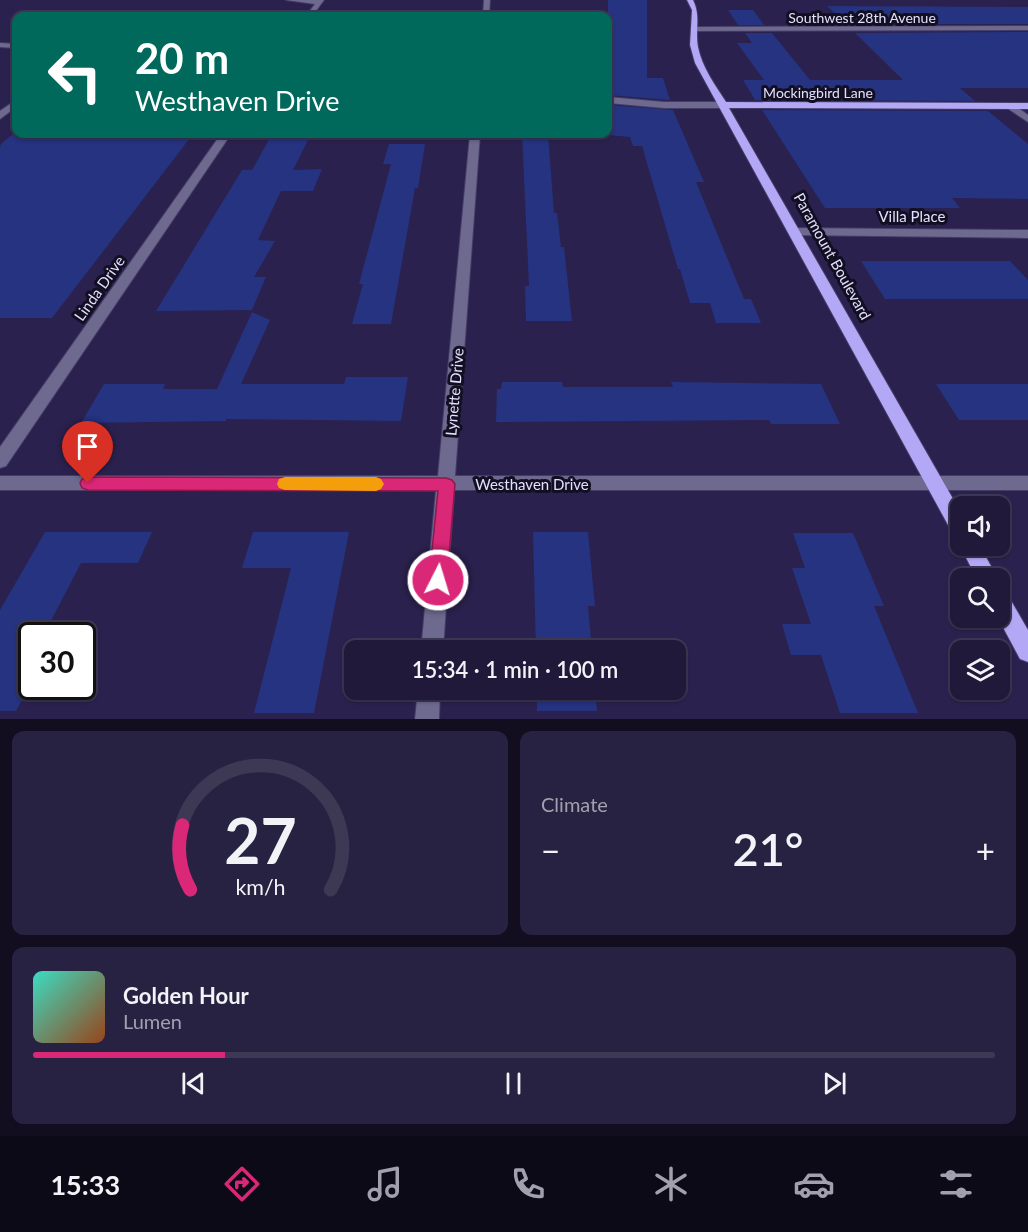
<!DOCTYPE html>
<meta charset="utf-8">
<style>
body{margin:0;font-family:Lato,sans-serif;background:#282242;color:#f1f3f6;height:100vh;display:flex;flex-direction:column;font-size:22px;white-space:nowrap}
*{box-sizing:border-box;margin:0}
p{font-size:20px;color:#a2a0af}
.icon{flex:none;width:33px;height:33px;fill:none;stroke:currentColor;stroke-width:2;stroke-linecap:round;stroke-linejoin:round}
.map{position:relative;height:719px;overflow:hidden}
.panel{display:flex;flex-direction:column;gap:12px;padding:12px;background:#120e20;flex:1}
.panel>*{flex:none}
.guide{position:absolute;left:12px;top:12px;width:600px;height:126px;border-radius:12px;box-shadow:0 2px 4px #0004,0 0 0 2px #3d3854;background:#00695c;color:#fff;overflow:hidden}
.controls{position:absolute;left:950px;top:496px;display:grid;gap:12px}
.controls a{display:grid;place-items:center;width:60px;height:60px;border-radius:12px;background:#20193a;box-shadow:0 2px 4px #0004,0 0 0 2px #3d3854;font-size:30px}
.speed{position:absolute;left:18px;top:622px;display:flex;gap:12px;font-size:30px;font-weight:700;text-align:center}
.speed>*{display:grid;place-content:center;width:78px;height:78px;border-radius:50%;background:#20193a;box-shadow:0 2px 4px #0004,0 0 0 2px #3d3854;line-height:1}
.speed .limit{border:3px solid #111;border-radius:9px;background:#fff;color:#111}
.pin{position:absolute;display:grid;place-items:center;width:51px;height:51px;color:#fff;margin:-62px -26px;border-radius:50% 50% 50% 0;rotate:-45deg;box-shadow:0 0 6px #0007}
.pin .icon{rotate:45deg}
.me{position:absolute;width:66px;margin:-33px;rotate:5deg;stroke-linejoin:round;filter:drop-shadow(0 0 4px #0008)}
.turn{display:flex;align-items:center;gap:21px;height:126px;padding:0 24px;font-size:27px}
.turn .icon{width:78px;height:78px;stroke-width:2.5}
.turn b{display:block;font-size:42px;line-height:51px}
.big{font-size:45px;font-weight:600;line-height:1.1}
.panel .tile{flex:1;display:flex;flex-direction:column;justify-content:center;gap:9px;min-width:0;padding:0 21px;border-radius:12px;background:#282242}
.panel .dial{align-items:center;gap:0}
.dial svg{height:156px;overflow:visible;fill:none;stroke:#3d3854;stroke-width:7;stroke-linecap:round;text-anchor:middle}
.dial text{fill:#f1f3f6;stroke:none}
.song{display:flex;align-items:center;gap:18px}
.cover{width:72px;height:72px;border-radius:9px;background:linear-gradient(135deg,hsl(170 70% 55%),hsl(20 70% 35%))}
.played{height:6px;border-radius:3px;background:linear-gradient(90deg,#db2777 20%,#3d3854 20%)}
.keys{display:flex;justify-content:space-around;direction:ltr}
.heat{display:flex;justify-content:space-between;align-items:center;font-size:33px;direction:ltr}
.panel .tiles{flex:1;display:grid;gap:12px;grid-template-columns:1fr 1fr}
.tile:last-child{grid-column:span 2}
.trip{position:absolute;left:344px;top:640px;width:342px;height:60px;border-radius:12px;background:#20193a;box-shadow:0 2px 4px #0004,0 0 0 2px #3d3854;font-weight:600;line-height:60px;text-align:center}
.tab-bar{display:flex;height:96px;justify-content:space-around;align-items:center;background:#0d0a17;color:#a2a0af}
.tab-bar .icon{width:42px;height:42px}
.tab-bar .on{color:#db2777}
.tab-bar b{font-size:27px;color:#f1f3f6}
.map>svg:first-child{display:block}
</style>
<div class="map">
<svg width="1028" height="719" viewBox="0 0 1028 719">
<rect width="100%" height="100%" fill="#2b214e"/>
<g fill="#253380">
<polygon points="608,0 647,0 647,78 663,78 670,100 608,95"/>
<polygon points="827,6 1028,7 1028,24 846,24"/>
<polygon points="728,10 753,10 764,25 738,25"/>
<polygon points="1028,32 1028,88 960,88 975,101 755,100 743,80 764,80 737,43 752,43 745,33 772,33 810,80 903,80 855,33"/>
<polygon points="608,105 673,110 704,182 696,182 744,299 751,299 761,323 716,323 710,303 690,303 680,269 678,269 642,146 633,146 630,137 608,135"/>
<polygon points="762,110 988,111 1028,144 1028,199 952,198 960,208 825,208"/>
<polygon points="13,134 193,134 52,318 0,318 0,148 1,144"/>
<polygon points="272,134 311,134 293,170 322,169 313,191 281,191 258,240 275,241 254,277 266,277 252,310 156,311 242,170 252,170"/>
<polygon points="522,134 548,134 554,213 557,213 561,247 564,247 572,321 526,321 525,286 529,286"/>
<polygon points="389,144 425,144 418,188 415,188 391,324 352,324 363,284 359,284 391,164 383,164"/>
<polygon points="861,261 1010,261 1028,280 1028,299 885,299"/>
<polygon points="252,312 270,320 241,384 344,384 346,377 408,377 401,421 226,419 226,421 81,423 104,384 165,384 163,389 217,389"/>
<polygon points="502,382 562,382 563,387 673,387 671,382 821,384 840,424 771,424 769,420 496,422 497,389 501,389"/>
<polygon points="936,384 1028,384 1028,420 959,420"/>
<polygon points="45,532 152,532 138,563 81,563 43,636 32,636 32,681 16,711 0,711 0,610"/>
<polygon points="253,532 349,532 314,713 254,713 291,568 242,568"/>
<polygon points="533,532 588,532 595,606 588,606 592,651 536,651"/>
<polygon points="793,533 853,533 884,606 874,606 918,713 840,713 821,655 791,655 782,624 811,624 792,568 805,568"/>
<polygon points="537,690 595,690 597,711 537,711"/>
</g>
<g fill="none" stroke-linecap="round" stroke-linejoin="round">
<g stroke="#453c66" stroke-width="2">
<g id="minor">
<polygon points="286,0 324,0 312,16 306,16 315,4"/>
<polygon points="484,0 490,0 489,16 483,16"/>
<polygon points="1028,26 1028,30 695,31 691,29 695,27"/>
<polygon points="0,43 16,44 16,48 0,47"/>
<polygon points="608,97 664,102 724,102 729,105 724,108 664,108 608,103"/>
<polygon points="16,100 16,107 0,119 0,111"/>
<polygon points="1007,104 1013,104 1028,115 1028,122 1007,108"/>
<polygon points="221,134 231,134 6,466 0,468 0,447"/>
<polygon points="470,134 480,134 455,476 1028,476 1028,490 454,490 443,651 421,651 436,490 0,490 0,476 438,476"/>
<polygon points="796,228 1028,230 1028,238 792,235 792,229"/>
<polygon points="418,690 440,690 439,719 415,719"/>
</g>
</g>
<g stroke="#453c66" stroke-width="2">
<g id="major">
<path d="M 687,0 L 693,0 C 701,16 695,30 698,47 C 702,67 715,85 726,102 L 1028,103 L 1028,109 L 729,108 L 960,511 L 960,536 L 953,534 L 695,63 L 690,45 L 692,10 Z"/>
<polygon points="960,546 980,546 998,579 977,579"/>
<polygon points="999,589 1006,592 1028,630 1028,662 1020,659 998,618"/>
</g>
</g>
<use href="#minor" fill="#6e698f" fill-rule="evenodd"/>
<use href="#major" fill="#b3a8f6" fill-rule="evenodd"/>
</g>
<polygon fill="#db2777" stroke="#8e194d" stroke-width="1.5" points="88,477 446,478 452,480 455,484 447,580 445,586 438,588 432,586 429,580 438,491 88,490 82,488 80,483 82,479"/>
<polygon fill="#f59e0b" points="285,477 376,477 381,479 384,484 381,489 376,491 285,490 279,488 277,484 279,479"/>
<g text-anchor="middle" dominant-baseline="central" stroke-width="6" stroke-linejoin="round" paint-order="stroke">
<g font-size="14" fill="#e3e0fd" stroke="#130f23">
<text x="862" y="17">Southwest 28th Avenue</text>
<text x="818" y="92">Mockingbird Lane</text>
</g>
<g font-size="15" fill="#e3e0fd" stroke="#130f23">
<text x="912" y="216">Villa Place</text>
<text transform="translate(833 256) rotate(61)">Paramount Boulevard</text>
<text transform="translate(99 288) rotate(-55)">Linda Drive</text>
<text transform="translate(454 392) rotate(-85)">Lynette Drive</text>
<text x="532" y="484">Westhaven Drive</text>
</g>
</g>
</svg>
<div class="controls">
<a><svg class="icon" aria-label="sound" viewBox="0 0 24 24"><path d="M4 9h4l5-4v14l-5-4H4zM17 9q2 3 0 6"/></svg></a>
<a><svg class="icon" aria-label="search" viewBox="0 0 24 24"><circle cx="10" cy="10" r="6"/><path d="M15 15l6 6"/></svg></a>
<a><svg class="icon" aria-label="layers" viewBox="0 0 24 24"><path d="M12 4l9 5-9 5-9-5zM3 14l9 5 9-5"/></svg></a>
</div>
<div class="speed"><div class="limit">30</div></div>
<div class="pin" style="left:88px;top:483px;background:#d93025"><svg class="icon" aria-label="arrive" viewBox="0 0 24 24"><path d="M6 21V4h12l-3 4 3 4H6"/></svg></div>
<svg class="me" style="left:438px;top:580px" viewBox="-20 -20 40 40"><circle r="17" fill="#db2777" stroke="#fff" stroke-width="3"/><path d="M0-11L8 9 0 5-8 9z" fill="#fff"/></svg>
<div class="trip">15:34 · 1 min · 100 m</div>
<div class="guide">
<div class="turn"><svg class="icon" aria-label="left" viewBox="0 0 24 24"><path d="M17 20v-9H6M10 6l-5 5 5 5"/></svg><div><b>20 m</b>Westhaven Drive</div></div>
</div>
</div>
<section class="panel">
<div class="tiles">
<div class="tile dial"><svg viewBox="0 0 100 80">
<path d="M14 69A42 42 0 1 1 86 69"/>
<path d="M14 69A42 42 0 0 1 10 36" stroke="#db2777"/>
<text x="50" y="56" font-size="32" font-weight="700">27</text>
<text x="50" y="72" font-size="11">km/h</text>
</svg></div>
<div class="tile"><p>Climate</p>
<div class="heat"><a>−</a><b class="big">21°</b><a>+</a></div>
</div>
<div class="tile">
<div class="song"><i class="cover"></i><div><b>Golden Hour</b><p>Lumen</p></div></div>
<div class="played"></div>
<div class="keys"><svg class="icon" aria-label="previous" viewBox="0 0 24 24"><path d="M18 5L8 12l10 7zM5 5v14"/></svg><svg class="icon" aria-label="pause" viewBox="0 0 24 24"><path d="M8 5v14M16 5v14"/></svg><svg class="icon" aria-label="next" viewBox="0 0 24 24"><path d="M6 5l10 7-10 7zM19 5v14"/></svg></div>
</div>
</div>
</section>
<nav class="tab-bar">
<b>15:33</b>
<svg class="icon on" aria-label="directions" viewBox="0 0 24 24"><path d="M12 3l9 9-9 9-9-9zM9 14v-3h6M13 9l2 2-2 2"/></svg>
<svg class="icon" aria-label="music" viewBox="0 0 24 24"><path d="M9 18V5l10-2v13"/><circle cx="6" cy="18" r="3"/><circle cx="16" cy="16" r="3"/></svg>
<svg class="icon" aria-label="phone" viewBox="0 0 24 24"><path d="M5 4h4l2 5-3 2q2 4 5 5l2-3 5 2v4C11 20 4 13 5 4z"/></svg>
<svg class="icon" aria-label="climate" viewBox="0 0 24 24"><path d="M12 3v18M4 7l16 10M4 17L20 7"/></svg>
<svg class="icon" aria-label="car" viewBox="0 0 24 24"><path d="M5 17H2v-5l4-1 3-4h7l3 4 3 1v5h-3M9 17h6M6 11h13"/><circle cx="7" cy="17" r="2"/><circle cx="17" cy="17" r="2"/></svg>
<svg class="icon" aria-label="filters" viewBox="0 0 24 24"><path d="M4 7h16M4 17h16"/><circle cx="9" cy="7" r="2"/><circle cx="15" cy="17" r="2"/></svg>
</nav>
